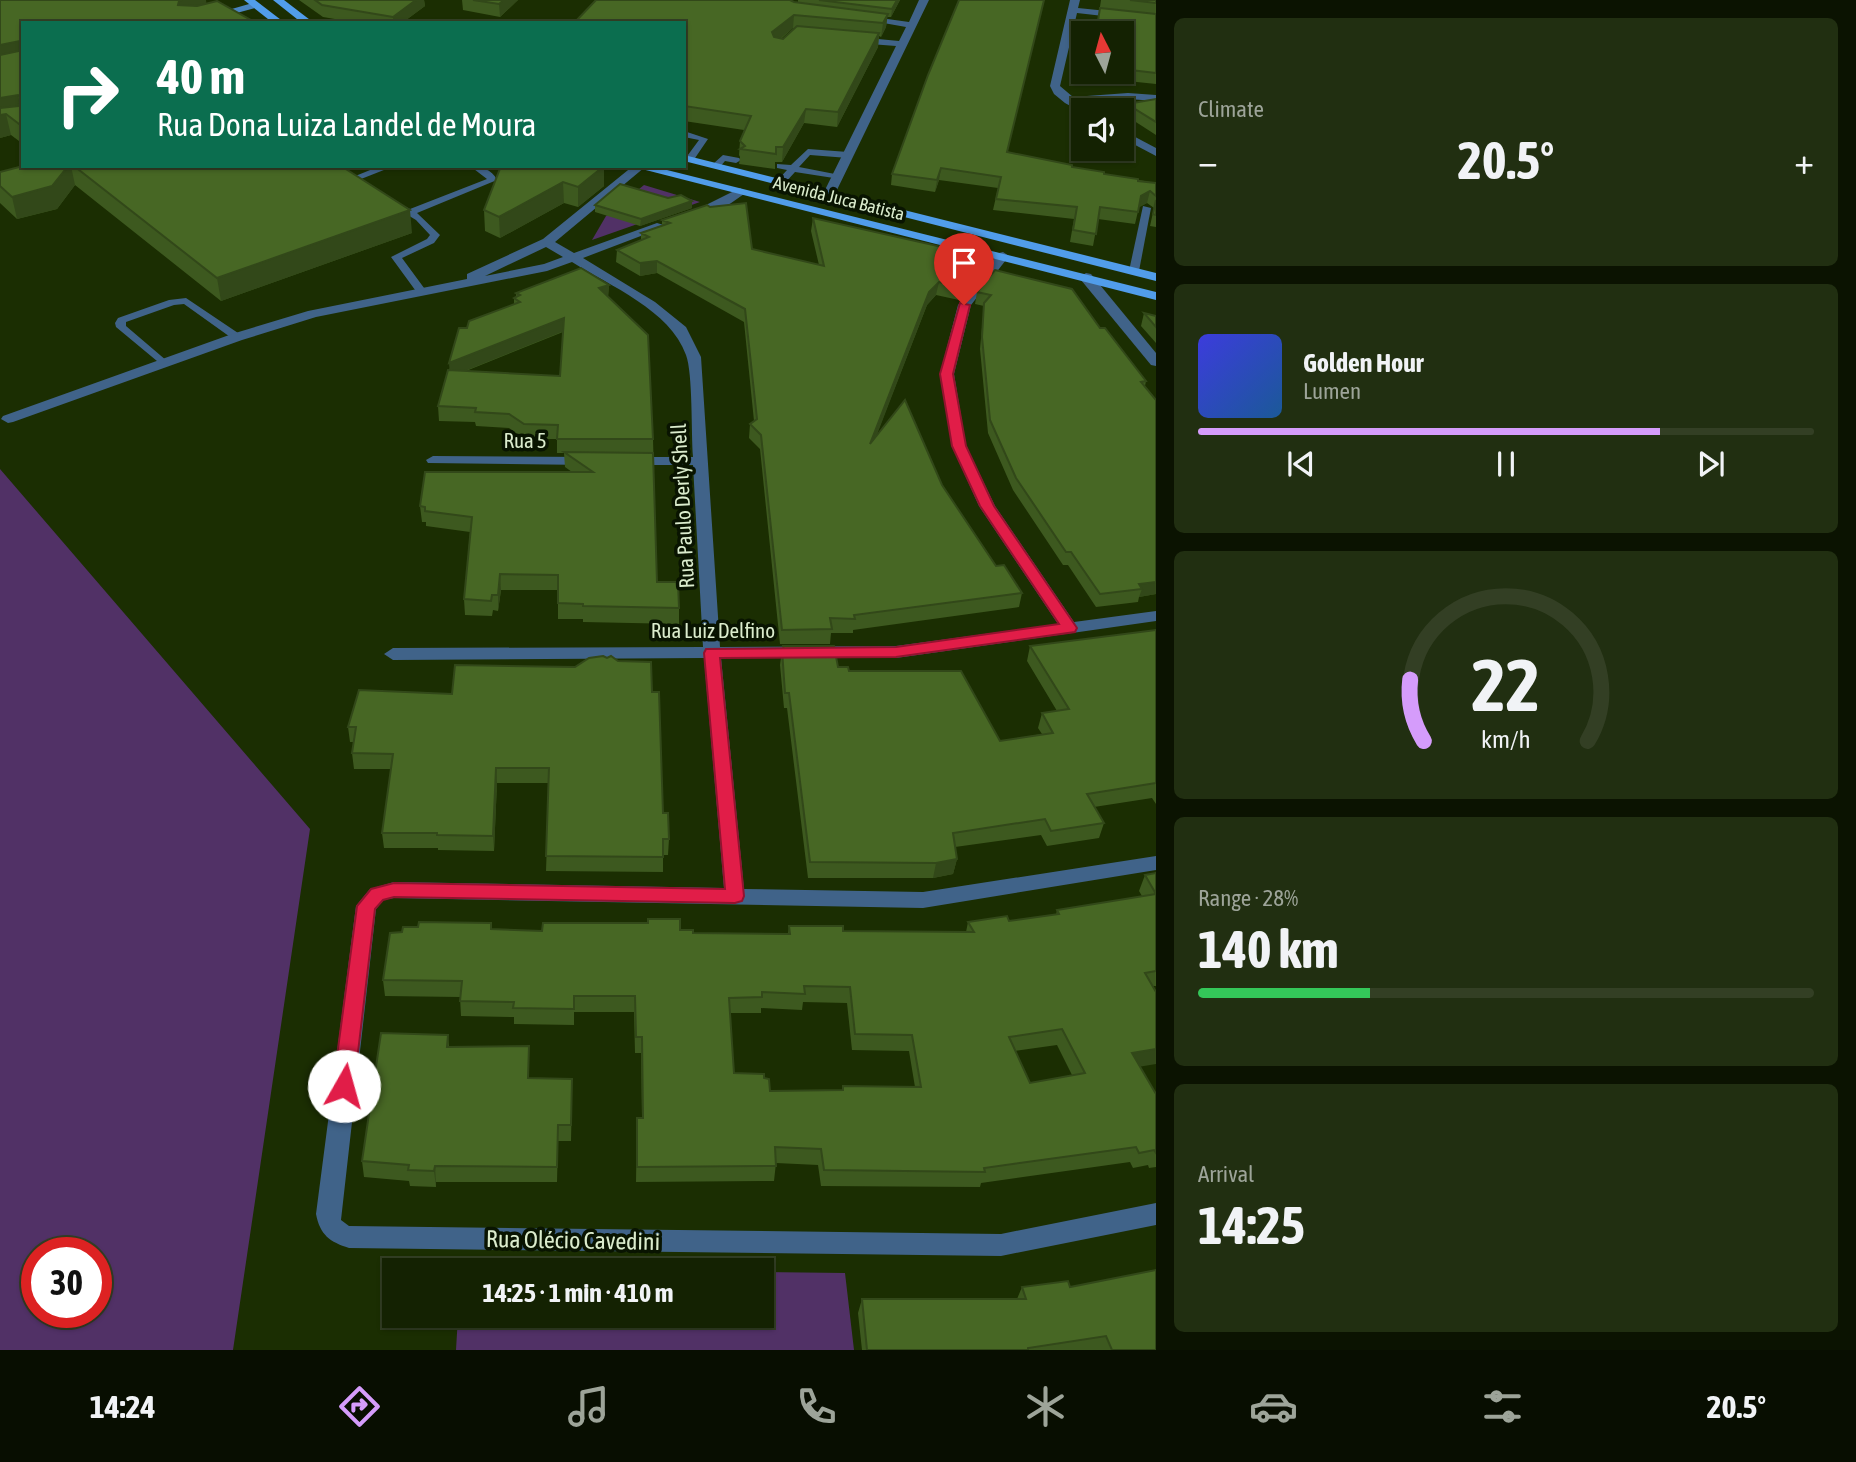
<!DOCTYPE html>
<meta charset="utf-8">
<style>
body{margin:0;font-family:"Asap Condensed",sans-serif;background:#212f11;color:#f1f3f6;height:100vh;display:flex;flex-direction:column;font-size:26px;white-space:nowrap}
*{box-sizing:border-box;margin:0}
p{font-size:23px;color:#9da499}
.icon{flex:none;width:38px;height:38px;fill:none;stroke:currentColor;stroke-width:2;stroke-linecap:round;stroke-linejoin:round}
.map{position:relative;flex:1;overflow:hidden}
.drawer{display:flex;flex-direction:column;gap:18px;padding:18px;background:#0b1301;width:700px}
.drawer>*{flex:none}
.guide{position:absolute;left:21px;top:21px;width:665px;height:147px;border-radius:0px;box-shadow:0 2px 5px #0004,0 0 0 2px #333f24;background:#0b6e4f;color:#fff;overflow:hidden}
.needle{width:46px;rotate:354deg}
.tools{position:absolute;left:1071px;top:21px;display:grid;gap:14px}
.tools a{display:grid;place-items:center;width:63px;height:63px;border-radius:0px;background:#142202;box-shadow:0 2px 5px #0004,0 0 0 2px #333f24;font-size:35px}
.speed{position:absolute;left:21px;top:1237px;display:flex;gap:14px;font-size:35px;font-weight:700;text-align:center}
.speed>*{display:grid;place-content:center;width:91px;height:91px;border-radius:50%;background:#142202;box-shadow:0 2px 5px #0004,0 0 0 2px #333f24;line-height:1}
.speed .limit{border:10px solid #d22;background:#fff;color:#111}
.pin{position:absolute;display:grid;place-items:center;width:60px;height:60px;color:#fff;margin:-72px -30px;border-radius:50% 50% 50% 0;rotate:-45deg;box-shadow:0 0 7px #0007}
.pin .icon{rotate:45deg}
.me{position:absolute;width:77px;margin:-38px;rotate:7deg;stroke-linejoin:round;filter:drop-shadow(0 0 5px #0008)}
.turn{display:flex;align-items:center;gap:24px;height:147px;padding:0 21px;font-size:32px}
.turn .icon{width:91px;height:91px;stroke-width:2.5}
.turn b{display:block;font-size:49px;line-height:60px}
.big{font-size:52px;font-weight:700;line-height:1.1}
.drawer .widget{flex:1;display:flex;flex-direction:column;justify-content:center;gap:10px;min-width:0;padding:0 24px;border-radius:10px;background:#212f11}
.drawer .dial{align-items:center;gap:0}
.dial svg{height:182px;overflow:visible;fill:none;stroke:#333f24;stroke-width:7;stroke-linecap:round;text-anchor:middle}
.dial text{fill:#f1f3f6;stroke:none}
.song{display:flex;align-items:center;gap:21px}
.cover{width:84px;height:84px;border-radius:10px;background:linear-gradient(135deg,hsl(240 70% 55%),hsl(210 70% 35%))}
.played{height:7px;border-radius:4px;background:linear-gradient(90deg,#d59cfb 75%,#333f24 75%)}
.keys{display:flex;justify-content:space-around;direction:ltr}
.heat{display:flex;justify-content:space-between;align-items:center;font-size:38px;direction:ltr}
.charge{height:10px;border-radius:5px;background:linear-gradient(90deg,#34c759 28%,#333f24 0)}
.trip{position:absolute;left:382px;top:1258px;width:392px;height:70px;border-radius:0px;background:#142202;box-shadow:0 2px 5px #0004,0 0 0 2px #333f24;font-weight:700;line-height:70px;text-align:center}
.menu{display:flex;height:112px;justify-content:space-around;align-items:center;background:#080e01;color:#9da499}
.menu .icon{width:49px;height:49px}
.menu .selected{color:#d59cfb}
.menu b{font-size:32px;color:#f1f3f6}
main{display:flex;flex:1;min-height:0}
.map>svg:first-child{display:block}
</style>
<main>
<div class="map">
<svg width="1156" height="1350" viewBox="0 0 1156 1350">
<rect width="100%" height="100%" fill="#1b2e02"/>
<g fill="#513166" fill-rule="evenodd">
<polygon points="644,185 700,202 592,240 606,216"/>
<path d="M 0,469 L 310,829 L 233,1350 L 0,1350 ZM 37,1253 L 96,1253 L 96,1312 L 37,1312 Z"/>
<polygon points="761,1272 845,1273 854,1350 456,1350 458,1316 761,1316"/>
</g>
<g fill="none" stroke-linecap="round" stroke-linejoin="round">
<g fill="#406389" fill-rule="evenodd">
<polygon points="684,131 708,139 693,161 690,162 685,159 699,140 684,137"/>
<polygon points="808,149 848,152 853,155 848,158 810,155 799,167 840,175 840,179 795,172 784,184 778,184 776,182 787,170 777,168 777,164 791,165"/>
<polygon points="723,155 739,158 741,160 736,163 725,161 719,168 713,168 713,164"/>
<polygon points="380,166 394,166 356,181 348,179"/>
<path d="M 470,166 C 480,166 492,169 497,180 L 417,213 L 440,235 L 434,243 L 402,258 L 427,292 L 422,295 L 418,294 L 391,257 L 427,239 L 430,235 L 416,220 L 391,205 L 396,202 L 410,209 L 487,179 Z"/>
<polygon points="1143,206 1151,208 1139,271 1134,274 1129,271"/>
<polygon points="186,298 241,335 241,339 233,339 184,304 174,305 126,322 126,326 167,361 169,363 163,366 116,327 115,323 118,318 169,300"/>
</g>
<g fill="#406389" fill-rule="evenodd">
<polygon points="919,0 929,0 835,194 825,197 823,194 896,46 857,43 852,40 857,37 899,41 906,27 861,19 866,16 909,22"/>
<polygon points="1070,0 1080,0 1078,8 1156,16 1156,22 1077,13 1060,86 1073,97 1128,93 1156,95 1156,101 1128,99 1081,103 1088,110 1083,110 1083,113 1065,103 1054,94 1050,86"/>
<polygon points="1122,130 1156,148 1156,156 1122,138"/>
<path d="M 633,166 L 645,167 L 555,242 L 574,253 L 657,223 L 667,226 L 583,258 L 655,302 L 686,327 L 701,357 L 720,647 L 896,646 L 1058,624 L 979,506 L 952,446 L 940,374 L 958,305 L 999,253 L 1003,252 L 1009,256 L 971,305 L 954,374 L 966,446 L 995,506 L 1074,622 L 1156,611 L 1156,621 L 896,658 L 721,658 L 744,889 L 923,892 L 1156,856 L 1156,870 L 923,908 L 394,898 L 383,900 L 376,909 L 341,1220 L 349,1226 L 1001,1234 L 1156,1203 L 1156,1225 L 1001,1256 L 349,1248 C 330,1242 320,1235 316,1214 L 356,906 L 370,889 L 394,882 L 724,888 L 704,658 L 393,660 L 384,654 L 393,648 L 703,647 L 693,465 L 630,465 L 623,461 L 630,457 L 693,457 C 691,433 693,374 686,355 C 670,310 610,286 572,262 L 547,271 L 316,317 L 242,340 L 13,422 L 8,423 L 1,419 L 3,416 L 232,334 L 308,311 L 467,279 L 467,274 L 543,239 ZM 546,247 L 563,257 L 544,264 L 485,276 Z"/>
<polygon points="740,188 746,192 744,194 724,208 694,218 688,214"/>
<polygon points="1086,273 1091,274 1156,353 1156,366 1151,365 1081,280 1080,277"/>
<polygon points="433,456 588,457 595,461 588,465 428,463 426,460"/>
</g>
<polygon fill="#4a84c0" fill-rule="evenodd" points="256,2 261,5 259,7 200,23 183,23"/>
<g fill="#519dea" fill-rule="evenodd">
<polygon points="244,0 255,0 285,23 273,23"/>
<polygon points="273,0 284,0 314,23 302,23"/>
<polygon points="684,155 1156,273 1156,281 684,161"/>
<polygon points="630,166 651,166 1156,292 1156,300"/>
</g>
</g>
<g fill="#3d591f" fill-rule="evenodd">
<polygon points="0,0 206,0 206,3 256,23 23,23 23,144 11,135 0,138"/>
<polygon points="299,0 424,0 425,6 402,23 358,23 323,17"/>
<polygon points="462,0 518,0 500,17 463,10"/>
<path d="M 798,0 L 900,0 L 891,17 L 887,17 L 886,27 L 881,37 L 879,36 L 878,47 L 837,127 L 804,123 L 782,162 L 775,162 L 775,169 L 739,164 L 740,157 L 739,155 L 740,141 L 744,130 L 684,121 L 684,23 L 794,2 L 798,3 ZM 793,28 L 795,29 L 783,39 L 781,39 Z"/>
<polygon points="1101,0 1156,0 1156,84 1089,77 1090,72 1122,72 1122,33 1096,33"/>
<polygon points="1156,99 1156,135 1125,115 1127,104"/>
<polygon points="1007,152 1104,174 1156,183 1156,227 1150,226 1154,208 1147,203 1139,207 1135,224 1098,219 1093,246 1070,242 1074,219 993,210 998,188 939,180 935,192 891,185 892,174"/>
<polygon points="23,166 341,166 412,233 221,301 75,185 57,209 17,219 0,203 0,172"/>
<polygon points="604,166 604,186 578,207 564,203 500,238 485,231 484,210"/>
<polygon points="668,198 692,201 692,208 640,226 595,212 595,205"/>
<polygon points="813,218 959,259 976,277 959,300 936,295 927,305 876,436 942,485 996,566 1022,593 1019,607 853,630 853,633 831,633 830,644 780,644 760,449 749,438 750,424 754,421 744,322 657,273 640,276 616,262 617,250 641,240 641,233 662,225 662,220 752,249 819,265 811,231"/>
<polygon points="995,270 1100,328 1146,381 1145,386 1156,400 1156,594 1139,597 1138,602 1096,607 1068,565 1063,565 1013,490 988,433 980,349 984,306 975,304 977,292"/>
<path d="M 609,285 L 608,297 L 653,439 L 657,582 L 679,608 L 679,624 L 583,622 L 583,619 L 558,619 L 558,590 L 501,590 L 498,611 L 493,610 L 492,616 L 465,615 L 464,599 L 470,532 L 426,526 L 426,522 L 422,522 L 420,506 L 572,472 L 565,467 L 564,453 L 557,453 L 557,439 L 524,439 L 509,428 L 476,426 L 475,422 L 439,421 L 438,406 L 449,370 L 467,328 L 514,304 L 514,298 L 516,297 L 516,293 ZM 563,332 L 560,376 L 466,371 Z"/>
<polygon points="1144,313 1156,316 1156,343 1141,326"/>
<polygon points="1156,630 1156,804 1152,798 1094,807 1104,823 1099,838 1047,846 1041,835 955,847 957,859 953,874 933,878 808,878 787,708 784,708 780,665 782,650 783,650 783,646 849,671 1000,741 1042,734 1038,728 1042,713 1057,711 1027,661 1030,646"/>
<polygon points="652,692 663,813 669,839 668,855 663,855 663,872 546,871 549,783 497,783 494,851 438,850 438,848 384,848 382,833 391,769 354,769 352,753 354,742 350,742 348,727 452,694"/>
<path d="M 1156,873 L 1156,986 L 1153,986 L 1140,1067 L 1156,1094 L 1156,1167 L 1149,1168 L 1148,1165 L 1133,1168 L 1130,1162 L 981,1183 L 980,1187 L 821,1186 L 818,1165 L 776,1163 L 774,1181 L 636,1182 L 637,1118 L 642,1118 L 641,1053 L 635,1053 L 634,1012 L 574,1012 L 574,1025 L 514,1024 L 514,1017 L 461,1016 L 460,997 L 385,996 L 383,980 L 492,929 L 542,931 L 680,930 L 693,933 L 788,934 L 789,926 L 843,931 L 966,932 L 968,922 L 1009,921 L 1056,915 L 1057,910 L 1142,896 L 1139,891 L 1145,875 ZM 803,1002 L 847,1003 L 852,1050 L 909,1051 L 915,1087 L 843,1086 L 842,1090 L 770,1091 L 764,1078 L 734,1073 L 730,1013 L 761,1013 L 761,1008 L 802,1010 ZM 1057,1045 L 1072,1075 L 1030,1083 L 1015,1051 Z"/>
<polygon points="448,1035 449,1047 529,1062 529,1078 572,1095 571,1141 558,1141 557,1182 436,1182 436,1187 410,1186 409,1181 364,1177 362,1161"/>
<polygon points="1022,1287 1070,1287 1156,1350 862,1350 858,1313 862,1299 1017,1299"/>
</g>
<g fill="#324819">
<polygon points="182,0 206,0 208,13 178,5 179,1"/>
<polygon points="416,0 424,0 425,6 402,23 393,23 393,17"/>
<polygon points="504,0 518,0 500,17 499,4"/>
<polygon points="897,0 900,0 891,17 892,9"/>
<polygon points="888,14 886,27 881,37 883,23"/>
<polygon points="794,15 793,28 771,46 772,32"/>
<polygon points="879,33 878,47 837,127 838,112"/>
<polygon points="20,41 23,53 0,66 0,45"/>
<polygon points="18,95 23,116 6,114 11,135 0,138 0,98"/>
<polygon points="806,109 804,123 782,162 783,147"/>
<polygon points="68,166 71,166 75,185 57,209 17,219 12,197"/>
<polygon points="604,166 604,186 578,207 578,187"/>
<polygon points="941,168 939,180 935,192 937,180"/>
<polygon points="563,182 564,203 500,238 499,217"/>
<polygon points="1150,191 1147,203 1138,208 1141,196"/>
<polygon points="692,201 692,208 640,226 641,219"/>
<polygon points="410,210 412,233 221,301 217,278"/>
<polygon points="657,261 657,273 640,276 640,263"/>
<polygon points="979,265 976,277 959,300 961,287"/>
<polygon points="939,282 936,295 927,305 868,458 870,444 929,292"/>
<polygon points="609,285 608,298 599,288"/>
<polygon points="564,318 564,331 450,377 449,363"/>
<polygon points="500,574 501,590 498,611 498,595"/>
<polygon points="1156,582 1156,594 1139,597 1142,589 1139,584"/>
<polygon points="496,768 497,783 494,851 493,836"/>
<polygon points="957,859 953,874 933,878 936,863"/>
<polygon points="1156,1049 1156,1064 1126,1069 1132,1053"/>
<polygon points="435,1166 436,1182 436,1187 434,1171"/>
</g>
<g fill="#476724" stroke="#324819" stroke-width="2" fill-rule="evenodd">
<polygon points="0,0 182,0 179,1 178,5 197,6 217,1 256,23 23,23 23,127 6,114 0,115 0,108 18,106 21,98 18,95 0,98 0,55 19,51 20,41 0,45"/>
<polygon points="315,0 416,0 393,17 322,5"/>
<polygon points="473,0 504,0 499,4"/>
<polygon points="596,0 790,0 794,2 888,14 883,23 794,15 772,32 774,37 783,39 797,26 879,33 838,112 806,109 783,147 776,147 776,154 740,149 745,146 740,141 751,116 684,106 684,23 574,23"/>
<polygon points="819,0 897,0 892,9"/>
<polygon points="959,0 1044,0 1007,152 1072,165 1072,167 1104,172 1104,174 1138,179 1138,181 1156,183 1156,196 1150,191 1141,196 1138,212 1100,207 1096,234 1073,230 1077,207 996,199 1001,177 941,168 937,180 892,174 928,75"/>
<polygon points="1130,0 1156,0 1156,3"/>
<polygon points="1100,8 1156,14 1156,73 1122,69 1122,33 1096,33"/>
<polygon points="1156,99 1156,122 1127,104"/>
<polygon points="23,166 68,166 52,186 12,197 0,186 0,172"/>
<polygon points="74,166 341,166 410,210 217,278"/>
<polygon points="501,166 604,166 578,187 563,182 499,217 484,210"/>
<polygon points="620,184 668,198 681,195 692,201 641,219 595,205"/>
<polygon points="1156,200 1156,215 1153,214"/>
<polygon points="746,203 752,249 824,266 813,218 960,251 955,257 979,265 961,287 939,282 929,292 870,444 905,400 942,485 996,566 1004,565 1022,593 854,615 855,619 830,618 832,629 782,630 761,435 750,424 757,419 745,309 657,261 640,263 617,250 649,237 641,233 670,223 662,220 707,205 710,207"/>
<polygon points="581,268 609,285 599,288 648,335 653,439 557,439 558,425 524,424 509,414 475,412 476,408 438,406 448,370 560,376 564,318 449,363 459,328 467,328 469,321 520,302 514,298 520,295 516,293"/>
<polygon points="995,270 1072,289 1100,328 1105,328 1146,381 1141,382 1156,400 1156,582 1139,584 1142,589 1100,594 1071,552 1066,552 1016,478 990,420 982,337 984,303 991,295 977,292"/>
<polygon points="1144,313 1156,316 1156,327"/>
<polygon points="564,452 653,453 657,582 678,582 679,608 583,606 583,604 558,603 558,575 500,574 498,595 492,595 491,601 464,599 472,517 425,511 425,507 420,506 425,472 593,472"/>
<polygon points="1156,630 1156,783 1087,794 1104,823 1051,831 1045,819 953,833 957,859 936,863 810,862 789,693 785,693 782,650 784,650 783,646 834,646 838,667 848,667 849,671 961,671 1000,741 1053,733 1042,713 1069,709 1030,646"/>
<polygon points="603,656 607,658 611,656 618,661 651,662 652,692 659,692 663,813 668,813 669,839 663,839 663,857 546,856 549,768 496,768 493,836 437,835 437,833 382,833 393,754 352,753 356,727 348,727 359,690 452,694 455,665 575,667 589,658"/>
<path d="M 1156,873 L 1156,971 L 1145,973 L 1156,992 L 1156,1049 L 1132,1053 L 1156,1094 L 1156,1153 L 1154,1150 L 1139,1153 L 1136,1147 L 984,1168 L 985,1172 L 824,1170 L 821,1149 L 775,1147 L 776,1166 L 637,1167 L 637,1118 L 643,1118 L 642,1037 L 636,1037 L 635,996 L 574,996 L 574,1009 L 513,1008 L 514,1002 L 460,1001 L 462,981 L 383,980 L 390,933 L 402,932 L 403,927 L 418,927 L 419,922 L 491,923 L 491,929 L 542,931 L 543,923 L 648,923 L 648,919 L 680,919 L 680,930 L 693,930 L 693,933 L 790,934 L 789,926 L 843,926 L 843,931 L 974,932 L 968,922 L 1007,916 L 1009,921 L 1059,914 L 1057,910 L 1156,894 L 1145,875 ZM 804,986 L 850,987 L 855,1034 L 912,1035 L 921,1087 L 843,1086 L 843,1090 L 770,1091 L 769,1079 L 764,1078 L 764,1074 L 734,1073 L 729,998 L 762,997 L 762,992 L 805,994 ZM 1062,1029 L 1085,1073 L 1030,1083 L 1009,1037 Z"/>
<polygon points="381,1033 448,1035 447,1047 529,1046 528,1078 572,1079 571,1125 558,1125 557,1167 435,1166 434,1171 408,1170 409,1165 362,1161"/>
<polygon points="1156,1270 1156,1350 1112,1350 1106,1336 1028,1348 1028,1350 867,1350 862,1299 1026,1299 1022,1287 1068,1281 1070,1287"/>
</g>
<polygon fill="#e11d48" stroke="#92132f" stroke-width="2" points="960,303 970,305 953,374 966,446 994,506 1075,625 1077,628 1075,632 896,657 720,658 744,896 742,901 735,903 394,897 383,900 375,909 354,1086 351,1092 344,1095 336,1092 333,1086 357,906 371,889 394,883 725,889 704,653 706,649 896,647 1059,624 980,506 952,446 940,374"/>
<g text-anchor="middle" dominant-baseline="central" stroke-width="7" stroke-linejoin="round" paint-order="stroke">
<g font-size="18" fill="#dbeccd" stroke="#091401">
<text transform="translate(839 198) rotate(14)">Avenida Juca Batista</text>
</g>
<g font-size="21" fill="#dbeccd" stroke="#091401">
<text x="525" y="440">Rua 5</text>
<text transform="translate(682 506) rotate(-93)">Rua Paulo Derly Shell</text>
<text x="713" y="630">Rua Luiz Delfino</text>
</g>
<g font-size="24" fill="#dbeccd" stroke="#091401">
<text transform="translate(573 1240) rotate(1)">Rua Olécio Cavedini</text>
</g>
</g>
</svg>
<div class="tools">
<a><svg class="needle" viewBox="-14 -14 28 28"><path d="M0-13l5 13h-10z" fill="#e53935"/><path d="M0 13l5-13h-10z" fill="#9da499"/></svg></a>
<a><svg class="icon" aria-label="sound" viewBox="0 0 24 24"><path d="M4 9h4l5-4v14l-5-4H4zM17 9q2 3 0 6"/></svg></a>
</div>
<div class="speed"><div class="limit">30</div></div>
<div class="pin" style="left:964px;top:305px;background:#d93025"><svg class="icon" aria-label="arrive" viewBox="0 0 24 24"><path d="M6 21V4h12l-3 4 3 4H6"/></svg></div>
<svg class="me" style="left:344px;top:1086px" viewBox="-20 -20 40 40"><circle r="19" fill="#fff"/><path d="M0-13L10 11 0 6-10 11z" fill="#e11d48"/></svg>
<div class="trip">14:25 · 1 min · 410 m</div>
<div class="guide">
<div class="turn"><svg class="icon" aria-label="right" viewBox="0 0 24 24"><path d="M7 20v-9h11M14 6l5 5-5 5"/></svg><div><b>40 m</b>Rua Dona Luiza Landel de Moura</div></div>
</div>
</div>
<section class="drawer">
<div class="widget"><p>Climate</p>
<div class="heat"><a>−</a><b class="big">20.5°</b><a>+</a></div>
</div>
<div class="widget">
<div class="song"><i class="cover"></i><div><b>Golden Hour</b><p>Lumen</p></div></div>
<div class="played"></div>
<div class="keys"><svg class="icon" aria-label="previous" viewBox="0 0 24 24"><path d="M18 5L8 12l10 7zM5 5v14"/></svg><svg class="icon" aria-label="pause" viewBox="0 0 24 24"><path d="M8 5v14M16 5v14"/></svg><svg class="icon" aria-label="next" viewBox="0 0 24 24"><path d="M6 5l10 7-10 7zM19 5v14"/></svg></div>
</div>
<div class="widget dial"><svg viewBox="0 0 100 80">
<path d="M14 69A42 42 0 1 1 86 69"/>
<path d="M14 69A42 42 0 0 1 8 42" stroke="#d59cfb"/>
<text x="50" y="56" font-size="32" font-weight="700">22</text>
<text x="50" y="72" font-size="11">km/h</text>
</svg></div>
<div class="widget"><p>Range · 28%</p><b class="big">140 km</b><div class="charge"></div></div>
<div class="widget"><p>Arrival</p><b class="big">14:25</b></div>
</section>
</main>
<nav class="menu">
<b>14:24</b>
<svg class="icon selected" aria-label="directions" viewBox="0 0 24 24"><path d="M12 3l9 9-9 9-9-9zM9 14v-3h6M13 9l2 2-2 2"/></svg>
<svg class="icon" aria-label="music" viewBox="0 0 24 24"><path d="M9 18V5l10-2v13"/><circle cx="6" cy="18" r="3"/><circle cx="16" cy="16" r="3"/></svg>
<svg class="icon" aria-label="phone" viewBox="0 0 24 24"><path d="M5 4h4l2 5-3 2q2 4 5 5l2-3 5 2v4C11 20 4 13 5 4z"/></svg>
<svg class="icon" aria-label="climate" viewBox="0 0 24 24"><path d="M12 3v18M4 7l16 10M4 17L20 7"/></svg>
<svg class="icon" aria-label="car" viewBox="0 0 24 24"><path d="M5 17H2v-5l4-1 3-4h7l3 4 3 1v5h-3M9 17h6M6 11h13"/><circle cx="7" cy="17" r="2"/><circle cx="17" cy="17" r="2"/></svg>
<svg class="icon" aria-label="filters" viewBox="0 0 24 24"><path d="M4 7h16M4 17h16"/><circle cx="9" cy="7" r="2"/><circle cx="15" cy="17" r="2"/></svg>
<b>20.5°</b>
</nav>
